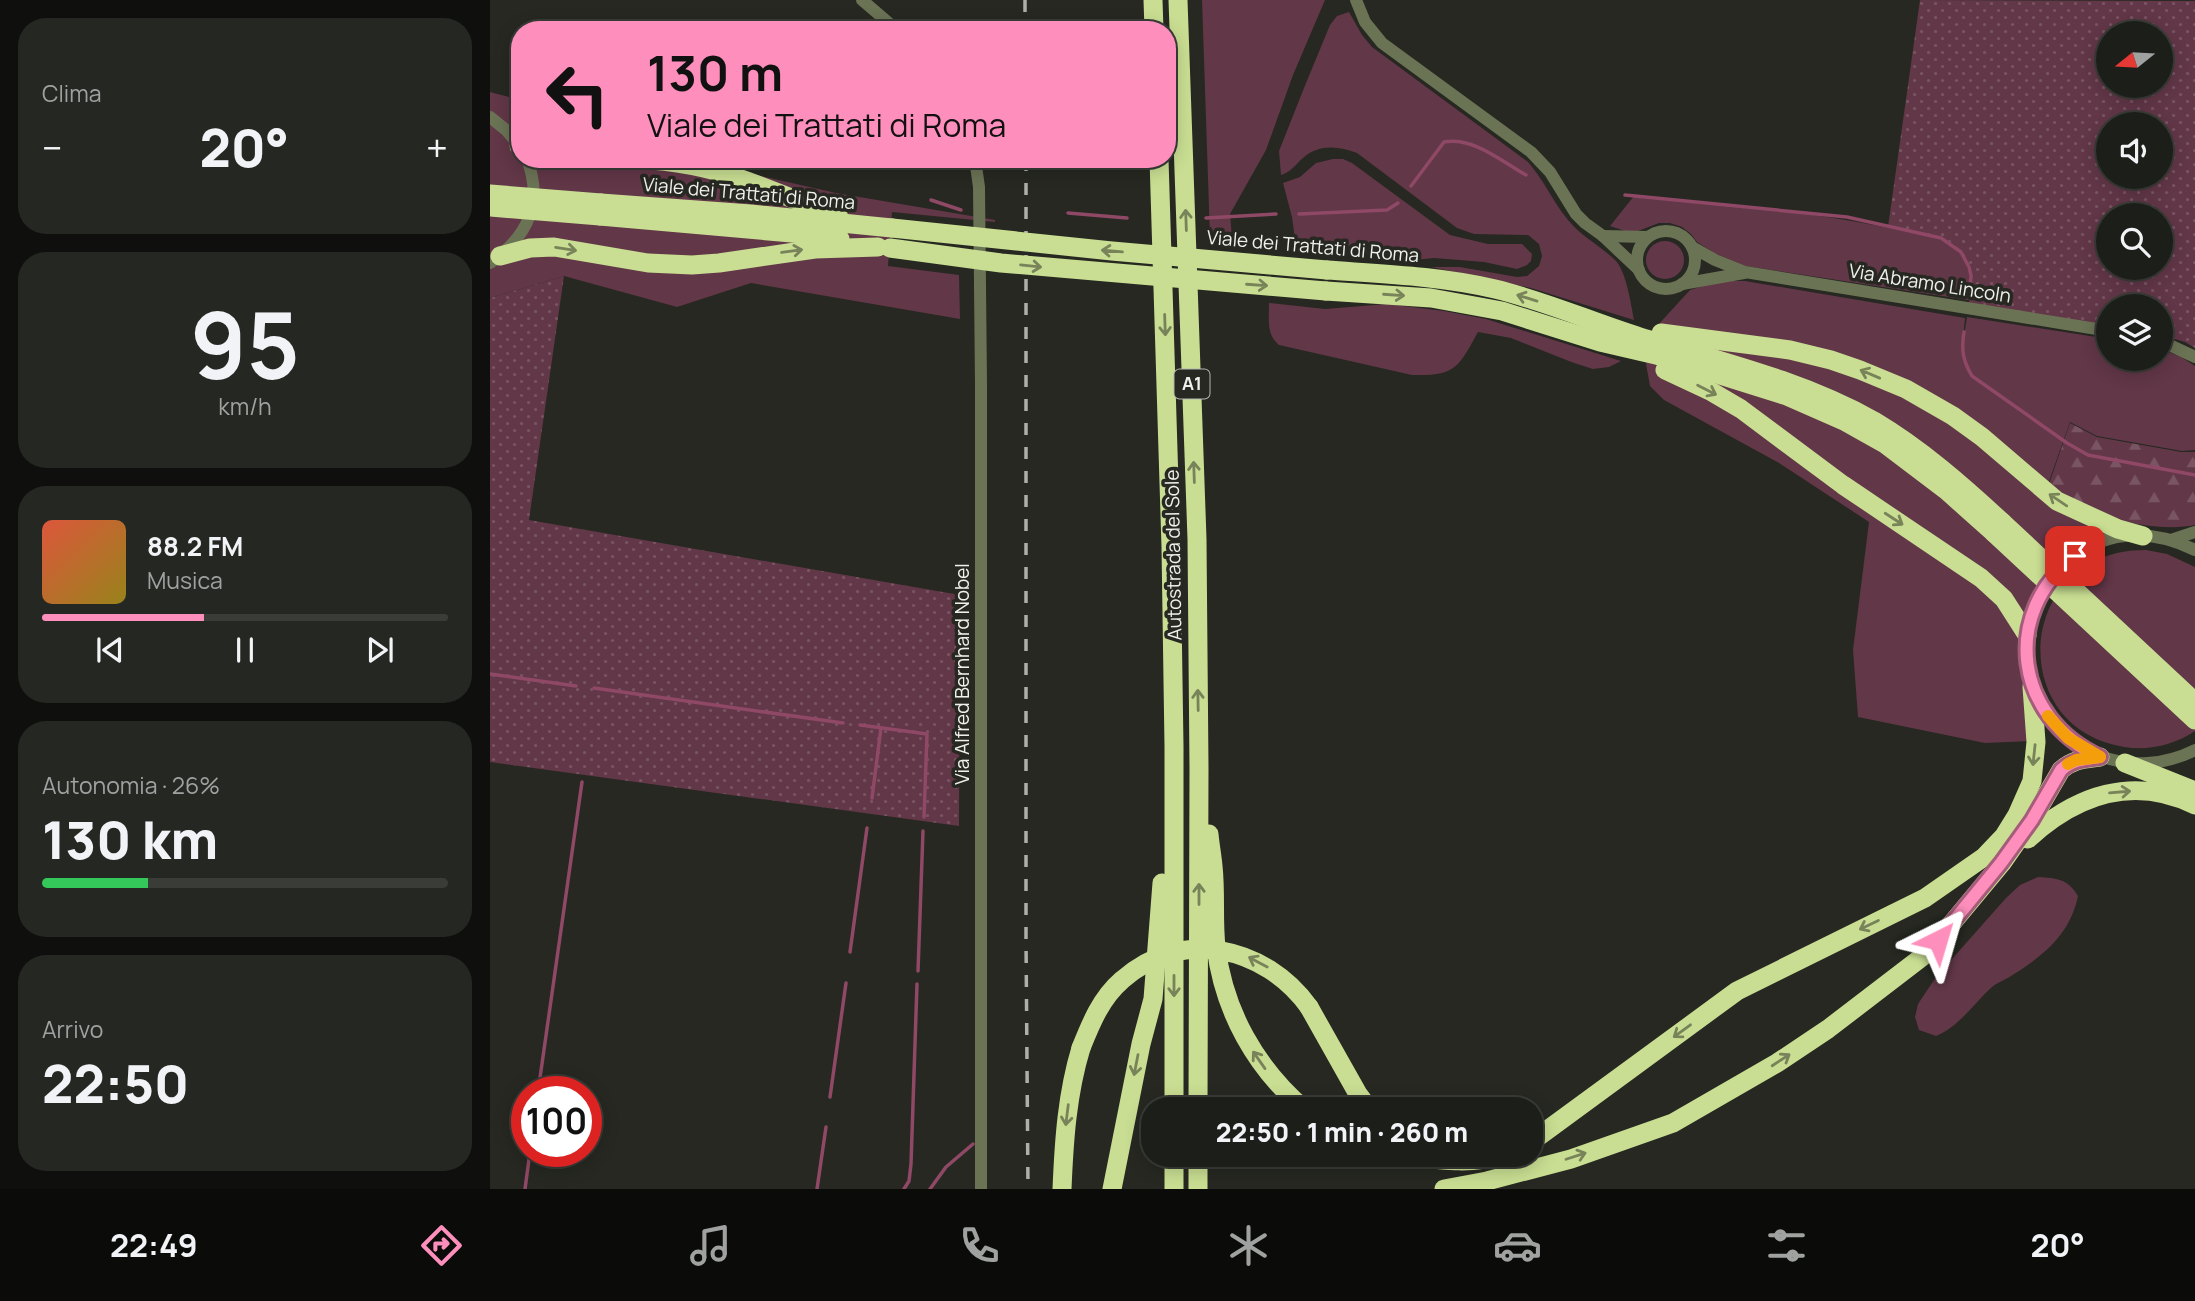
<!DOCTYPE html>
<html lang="it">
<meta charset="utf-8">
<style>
:root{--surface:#1c1e19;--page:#252722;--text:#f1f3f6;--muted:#a0a2a2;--line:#3a3c38;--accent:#fe8ebb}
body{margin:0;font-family:Manrope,sans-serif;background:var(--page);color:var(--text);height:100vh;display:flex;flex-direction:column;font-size:26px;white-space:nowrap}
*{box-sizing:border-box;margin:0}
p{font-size:23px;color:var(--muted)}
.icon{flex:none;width:38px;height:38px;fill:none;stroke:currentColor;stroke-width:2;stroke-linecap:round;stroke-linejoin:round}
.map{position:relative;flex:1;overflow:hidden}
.drawer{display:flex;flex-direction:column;gap:18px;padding:18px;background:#0f100e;width:490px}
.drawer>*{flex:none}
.guide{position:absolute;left:21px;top:21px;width:665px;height:147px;border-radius:28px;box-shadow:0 4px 18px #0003,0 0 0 2px var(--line);background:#fe8ebb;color:#111;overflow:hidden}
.needle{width:46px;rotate:252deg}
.tools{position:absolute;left:1606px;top:21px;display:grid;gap:14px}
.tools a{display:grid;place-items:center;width:77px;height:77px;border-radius:50%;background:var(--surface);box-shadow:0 4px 18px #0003,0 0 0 2px var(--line);font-size:35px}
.speed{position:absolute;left:21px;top:1076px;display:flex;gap:14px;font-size:35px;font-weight:700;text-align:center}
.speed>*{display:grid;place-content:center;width:91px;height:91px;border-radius:50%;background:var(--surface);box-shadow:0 4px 18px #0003,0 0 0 2px var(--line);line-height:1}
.speed .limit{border:10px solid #d22;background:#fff;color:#111}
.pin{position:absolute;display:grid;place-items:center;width:60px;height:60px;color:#fff;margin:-30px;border-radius:14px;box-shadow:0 4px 10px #0006}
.me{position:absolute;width:77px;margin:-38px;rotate:40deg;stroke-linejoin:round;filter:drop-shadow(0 0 5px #0008)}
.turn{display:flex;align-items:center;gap:24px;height:147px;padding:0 21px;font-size:32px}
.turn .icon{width:91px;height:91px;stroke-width:2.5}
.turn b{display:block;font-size:49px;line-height:60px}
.big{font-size:52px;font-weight:800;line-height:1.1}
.drawer .tile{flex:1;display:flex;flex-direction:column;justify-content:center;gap:10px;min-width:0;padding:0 24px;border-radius:28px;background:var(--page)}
.drawer .dial{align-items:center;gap:0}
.dial b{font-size:91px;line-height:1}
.song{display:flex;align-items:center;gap:21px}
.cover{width:84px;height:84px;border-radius:10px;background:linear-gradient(135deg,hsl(10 70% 55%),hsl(50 70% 35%))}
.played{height:7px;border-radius:4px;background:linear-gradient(90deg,var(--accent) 40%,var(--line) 40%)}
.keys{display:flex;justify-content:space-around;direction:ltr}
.heat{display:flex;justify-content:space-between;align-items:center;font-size:38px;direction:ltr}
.charge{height:10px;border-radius:5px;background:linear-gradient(90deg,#34c759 26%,var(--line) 0)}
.trip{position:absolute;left:651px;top:1097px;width:402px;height:70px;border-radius:28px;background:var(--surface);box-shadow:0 4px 18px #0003,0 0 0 2px var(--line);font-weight:800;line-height:70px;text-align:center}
.tabs{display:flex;height:112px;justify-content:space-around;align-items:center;background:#0b0c0a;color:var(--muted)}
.tabs .icon{width:49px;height:49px}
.tabs .current{color:var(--accent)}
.tabs b{font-size:32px;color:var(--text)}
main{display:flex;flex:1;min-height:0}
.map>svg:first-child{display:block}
.grass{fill:#623748}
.forest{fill:url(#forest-firs)}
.park{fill:url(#park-dots);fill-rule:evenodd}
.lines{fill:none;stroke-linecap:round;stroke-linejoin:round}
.stream{stroke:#8f4865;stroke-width:3.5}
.minor{stroke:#6b7355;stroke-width:12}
.highway{stroke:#c9de92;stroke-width:19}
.rail{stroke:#aeafa9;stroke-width:3.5;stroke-dasharray:12 12;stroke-linecap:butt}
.highway-bridge{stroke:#c9de92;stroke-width:19}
.oneway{stroke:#78835a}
.route-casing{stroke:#a55c7a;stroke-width:18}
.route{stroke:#fe8ebb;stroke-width:12}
.slow{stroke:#f59e0b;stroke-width:12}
.labels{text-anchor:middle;stroke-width:7;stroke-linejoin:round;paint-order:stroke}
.shield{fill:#262821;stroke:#b3b5af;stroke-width:2}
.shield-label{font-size:18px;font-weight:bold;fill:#f0f1ec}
.street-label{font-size:19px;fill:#f0f1ec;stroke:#262821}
</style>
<main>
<section class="drawer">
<div class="tile"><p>Clima</p>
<div class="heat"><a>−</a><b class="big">20°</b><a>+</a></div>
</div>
<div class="tile dial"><b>95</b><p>km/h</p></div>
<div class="tile">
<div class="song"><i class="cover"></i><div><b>88.2 FM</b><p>Musica</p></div></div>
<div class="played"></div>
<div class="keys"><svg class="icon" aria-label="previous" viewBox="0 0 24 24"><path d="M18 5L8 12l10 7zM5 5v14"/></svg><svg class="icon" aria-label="pause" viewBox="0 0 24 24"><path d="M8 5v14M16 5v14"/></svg><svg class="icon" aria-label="next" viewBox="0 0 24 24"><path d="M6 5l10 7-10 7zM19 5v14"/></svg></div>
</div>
<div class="tile"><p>Autonomia · 26%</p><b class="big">130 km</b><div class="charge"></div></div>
<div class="tile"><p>Arrivo</p><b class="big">22:50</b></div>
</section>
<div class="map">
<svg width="1705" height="1189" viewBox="0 0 1705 1189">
<defs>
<pattern id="forest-firs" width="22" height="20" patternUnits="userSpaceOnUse" patternTransform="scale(1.75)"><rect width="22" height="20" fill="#623748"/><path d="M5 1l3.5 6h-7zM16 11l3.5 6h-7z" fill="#795463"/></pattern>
<pattern id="park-dots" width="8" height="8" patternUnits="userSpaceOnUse" patternTransform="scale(1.75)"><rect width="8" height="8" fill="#623748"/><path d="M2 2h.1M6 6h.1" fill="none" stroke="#795463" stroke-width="1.8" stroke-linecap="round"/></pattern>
</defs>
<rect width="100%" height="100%" fill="#262821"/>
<g class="grass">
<path d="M712 0H835L803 75 776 150 740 214 742 238H720Z"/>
<path d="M859 12 872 35 882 47 1038 162C1054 180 1063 202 1078 220 1091 236 1109 245 1124 259 1136 269 1141 304 1144 320L1041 288 941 267H970L1027 277 1037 276 1049 266 1052 256 1049 244 1038 235 984 234 967 228 867 153C848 146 829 144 813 158 805 165 801 172 791 175L789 151 816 83 840 25 847 16Z"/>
<path d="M0 92 19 97 30 105V159H195L346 193 505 220V222L402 212 398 266 469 275 470 319 261 283 187 307 74 276 0 298Z"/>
<path d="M843 159H853L862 163 960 235 998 244H1032L1042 254 1041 261 1037 265 1027 269 994 262 944 258 915 261 806 247 802 217 793 183 810 177 826 163Z"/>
<path d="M1144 196C1232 205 1322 211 1408 230 1427 234 1448 235 1464 247 1481 260 1481 281 1478 300L1255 266 1226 254 1207 242 1201 234 1192 227 1180 223H1169L1148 231H1135L1120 226Z"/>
<circle cx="1175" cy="260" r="19"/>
<path d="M1228 281H1255L1475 318 1472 349 1477 317 1619 339V359H1671V349L1691 357 1705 366V450L1692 451 1607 436 1580 422 1558 484 1626 534 1550 588 1536 622 1542 741 1495 743 1368 717 1363 650 1379 522 1289 463 1174 400 1160 386 1156 364 1167 326 1200 290Z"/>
<path d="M779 303 835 309 897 304 954 311 996 319 1131 361 1119 367 1103 369 1084 363 1021 338 988 332C968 368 966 376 922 375L789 345C776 335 779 319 779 303Z"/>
<path d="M1656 550 1677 554 1705 567V731C1684 745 1659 751 1634 747 1513 728 1526 549 1656 550Z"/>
<path d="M1548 877C1567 878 1578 879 1588 896 1580 935 1553 956 1521 976 1515 980 1508 982 1502 987 1484 1003 1469 1027 1446 1036L1429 1030 1425 1017 1428 1004 1446 977 1516 898 1530 885Z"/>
</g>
<path class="forest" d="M1580 423 1607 437 1691 452H1705V525C1670 532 1617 521 1586 504 1576 499 1568 491 1559 484Z"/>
<g class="park">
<path d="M1430 0 1705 1V348L1695 342 1671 335V306H1619V326L1479 303C1489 236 1450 237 1398 227ZM1619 33H1671V86H1619ZM1619 124H1671V177H1619ZM1619 215H1671V268H1619Z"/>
<path d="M74 276 39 520 470 595 469 826 0 762V298Z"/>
</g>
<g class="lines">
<g class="stream">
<path d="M921 186 954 142C984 137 1011 161 1036 175"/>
<path d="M1135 195 1357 217 1451 238 1471 252 1479 267 1481 276 1479 298"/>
<path d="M441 200 471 210"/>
<path d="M578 213 637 218"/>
<path d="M809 214 897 210 908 203"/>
<path d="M716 218 786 214"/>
<path d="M1474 332C1471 350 1473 361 1482 376L1577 443 1598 455 1705 475"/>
<path d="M0 674 86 686"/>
<path d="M104 688 353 723"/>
<path d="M370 725 437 734 434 817"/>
<path d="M382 798 391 728"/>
<path d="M360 952 377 828"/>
<path d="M428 971 433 831"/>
<path d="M48 1092 92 782"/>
<path d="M340 1097 356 983"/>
<path d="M35 1189 40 1152"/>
<path d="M327 1189 336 1127"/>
<path d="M414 1189 419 1181 421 1164 427 984"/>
<path d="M440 1189 456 1167 483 1144"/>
</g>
<g class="minor">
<path d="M372 0 407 30"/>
<path d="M866 0 875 22 892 43 1041 152 1060 172 1086 214 1095 223 1113 236 1149 270"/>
<path d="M0 117 16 130 30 146"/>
<path d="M485 159 489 187 491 384V1189"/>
<circle cx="1176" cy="260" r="29"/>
<path d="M1113 236 1158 237"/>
<path d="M1202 247 1225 260 1255 272 1619 331"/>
<path d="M0 263C37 237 54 204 37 159"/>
<path d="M1192 284 1254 273"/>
<path d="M1671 341 1705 357"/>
<path d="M1681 540 1705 532"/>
<path d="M1705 550C1556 477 1465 697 1608 755 1640 768 1675 765 1705 750"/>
</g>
<g class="highway">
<path d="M663 0 664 30"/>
<path d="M688 0 707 539 709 768 708 1110"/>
<path d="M29 146H30"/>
<path d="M148 159C181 161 214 166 245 177 280 188 313 205 348 214"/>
<path d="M669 159 681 547 684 746V1110"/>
<path d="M111 203 261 214 402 228"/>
<path d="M110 216 313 234 350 239"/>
<path d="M10 256 40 248 64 247 158 263 202 265 229 263 325 249 388 247"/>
<path d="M837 270C892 274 950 276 1005 289 1055 301 1102 322 1150 337 1229 361 1311 380 1384 421 1431 449 1472 485 1512 522"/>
<path d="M836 291 941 298 1012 311 1110 342 1166 355 1297 396 1354 421 1395 444 1457 491 1504 533"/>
<path d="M1171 333 1300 350 1341 360 1370 370 1416 389 1463 416 1492 437 1567 501 1628 529 1653 536"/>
<path d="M1175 370 1222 392 1251 409 1353 485 1491 578 1514 599 1537 635"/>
<path d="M1635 763 1705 791"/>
<path d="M719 834C720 845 722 855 723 866 726 893 723 920 726 947 734 1012 766 1068 815 1110"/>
<path d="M1538 839C1586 795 1643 775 1705 805"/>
<path d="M819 1007 868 1094 880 1110"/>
<path d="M1041 1142 1247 991 1435 898 1494 857 1514 836 1527 815 1542 781 1546 742 1542 687"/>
<path d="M684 1155V1189"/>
<path d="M910 1155C944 1159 979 1166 1012 1155"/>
<path d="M572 1189C574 1141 577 1094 591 1048"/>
<path d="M622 1189 651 1044 663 999 672 883"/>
<path d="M708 1189V1155"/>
<path d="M954 1189 997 1181 1081 1159 1183 1123 1287 1063 1338 1029 1432 957 1448 940 1512 863 1542 820 1571 770C1583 759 1595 759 1610 757"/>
</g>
<g class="rail">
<path d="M535 0V30"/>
<path d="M536 159V938L538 1189"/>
</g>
<g class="highway-bridge">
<path d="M0 194 111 203"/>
<path d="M0 207 110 216"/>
<path d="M402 228 622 251 837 270"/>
<path d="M400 248 511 263 836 291"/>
<path d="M1512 522 1705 702"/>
<path d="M1504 533 1705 720"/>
<path d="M591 1048C601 1023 611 998 632 980 691 927 775 946 819 1007"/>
</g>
</g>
<defs><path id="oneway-shaft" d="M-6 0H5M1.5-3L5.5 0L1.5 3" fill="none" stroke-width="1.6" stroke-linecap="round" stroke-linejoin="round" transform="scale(1.75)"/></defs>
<g class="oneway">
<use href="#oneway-shaft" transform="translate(696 220) rotate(-92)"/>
<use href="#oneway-shaft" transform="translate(76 249) rotate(9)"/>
<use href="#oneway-shaft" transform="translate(302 251) rotate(-8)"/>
<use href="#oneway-shaft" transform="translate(622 251) rotate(-175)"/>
<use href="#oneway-shaft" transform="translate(541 266) rotate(6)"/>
<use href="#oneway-shaft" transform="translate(767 285) rotate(4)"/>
<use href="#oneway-shaft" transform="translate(904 295) rotate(4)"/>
<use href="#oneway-shaft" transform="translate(1037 298) rotate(-163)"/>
<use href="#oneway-shaft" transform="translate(675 325) rotate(88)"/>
<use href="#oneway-shaft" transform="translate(1380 374) rotate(-157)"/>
<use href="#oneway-shaft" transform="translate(1217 390) rotate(27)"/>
<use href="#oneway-shaft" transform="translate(704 472) rotate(-92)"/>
<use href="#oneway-shaft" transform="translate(1568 500) rotate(-146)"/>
<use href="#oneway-shaft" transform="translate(1404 519) rotate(33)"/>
<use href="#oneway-shaft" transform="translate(708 700) rotate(-91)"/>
<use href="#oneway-shaft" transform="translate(1544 755) rotate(96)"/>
<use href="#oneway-shaft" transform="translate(1630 792) rotate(-5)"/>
<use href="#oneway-shaft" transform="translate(709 894) rotate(-90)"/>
<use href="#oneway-shaft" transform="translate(1379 925) rotate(154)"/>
<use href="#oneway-shaft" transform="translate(768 962) rotate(-152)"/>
<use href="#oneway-shaft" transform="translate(684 986) rotate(90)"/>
<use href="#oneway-shaft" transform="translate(1192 1031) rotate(144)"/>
<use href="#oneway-shaft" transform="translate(769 1060) rotate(-125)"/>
<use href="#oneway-shaft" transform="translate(1291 1060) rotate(-33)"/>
<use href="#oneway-shaft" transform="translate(646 1065) rotate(101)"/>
<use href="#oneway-shaft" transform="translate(577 1115) rotate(97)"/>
<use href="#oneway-shaft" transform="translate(1086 1156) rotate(-18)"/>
</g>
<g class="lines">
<g class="route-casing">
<path id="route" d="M1448 940 1511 863 1542 820 1571 770C1583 759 1595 759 1610 757 1525 718 1510 614 1585 556"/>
</g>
<use href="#route" class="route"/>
<path class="slow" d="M1558 716 1578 738 1610 757 1586 760 1578 764"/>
</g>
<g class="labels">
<rect class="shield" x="684.5" y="369.5" width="35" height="29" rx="5"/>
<g class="shield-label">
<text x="702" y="390">A1</text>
</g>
<g class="street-label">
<text transform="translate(259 193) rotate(5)" y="7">Viale dei Trattati di Roma</text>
<text transform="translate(823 246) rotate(5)" y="7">Viale dei Trattati di Roma</text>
<text transform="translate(1440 283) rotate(9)" y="7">Via Abramo Lincoln</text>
<text transform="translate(683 555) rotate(-91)" y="7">Autostrada del Sole</text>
<text transform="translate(472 674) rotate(-90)" y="7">Via Alfred Bernhard Nobel</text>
</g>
</g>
</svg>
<div class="tools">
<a><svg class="needle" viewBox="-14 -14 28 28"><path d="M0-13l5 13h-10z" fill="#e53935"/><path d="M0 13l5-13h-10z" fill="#a0a2a2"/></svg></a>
<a><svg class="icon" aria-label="sound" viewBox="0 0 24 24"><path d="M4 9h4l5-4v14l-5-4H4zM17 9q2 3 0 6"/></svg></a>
<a><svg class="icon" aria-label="search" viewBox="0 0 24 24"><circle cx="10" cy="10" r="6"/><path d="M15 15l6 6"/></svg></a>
<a><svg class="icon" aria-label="layers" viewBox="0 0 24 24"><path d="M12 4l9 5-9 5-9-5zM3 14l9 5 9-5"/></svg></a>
</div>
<div class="speed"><div class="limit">100</div></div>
<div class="pin" style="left:1585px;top:556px;background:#d93025"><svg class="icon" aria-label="arrive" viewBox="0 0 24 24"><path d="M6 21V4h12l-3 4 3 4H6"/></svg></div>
<svg class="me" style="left:1448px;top:940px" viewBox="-20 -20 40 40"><path d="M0-17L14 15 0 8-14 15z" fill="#fe8ebb" stroke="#fff" stroke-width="4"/></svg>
<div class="trip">22:50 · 1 min · 260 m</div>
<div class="guide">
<div class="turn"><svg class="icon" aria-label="left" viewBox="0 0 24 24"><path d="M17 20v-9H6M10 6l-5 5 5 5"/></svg><div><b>130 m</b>Viale dei Trattati di Roma</div></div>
</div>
</div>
</main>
<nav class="tabs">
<b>22:49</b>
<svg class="icon current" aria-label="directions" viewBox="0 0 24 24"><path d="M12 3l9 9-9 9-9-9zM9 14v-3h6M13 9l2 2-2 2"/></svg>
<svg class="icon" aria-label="music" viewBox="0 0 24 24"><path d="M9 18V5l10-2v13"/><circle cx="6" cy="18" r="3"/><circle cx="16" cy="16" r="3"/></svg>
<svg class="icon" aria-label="phone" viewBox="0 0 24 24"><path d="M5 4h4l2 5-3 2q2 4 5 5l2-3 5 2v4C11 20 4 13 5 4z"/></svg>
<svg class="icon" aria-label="climate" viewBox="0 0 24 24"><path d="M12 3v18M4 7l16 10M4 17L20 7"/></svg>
<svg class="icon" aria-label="car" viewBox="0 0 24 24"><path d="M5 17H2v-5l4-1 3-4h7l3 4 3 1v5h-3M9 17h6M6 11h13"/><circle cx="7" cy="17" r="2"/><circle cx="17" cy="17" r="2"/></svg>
<svg class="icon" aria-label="filters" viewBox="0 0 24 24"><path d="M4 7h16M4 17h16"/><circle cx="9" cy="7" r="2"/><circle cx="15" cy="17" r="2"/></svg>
<b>20°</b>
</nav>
